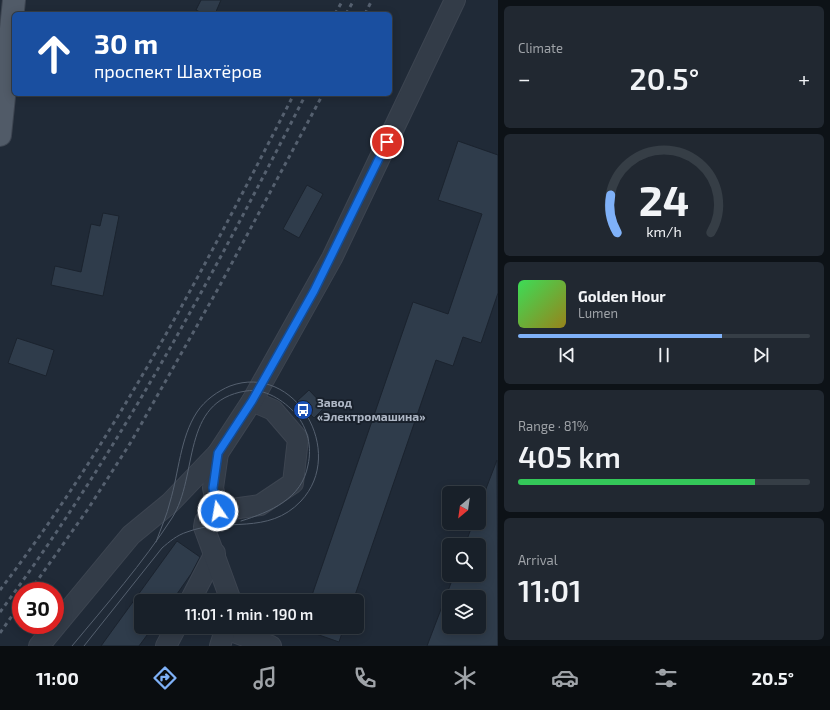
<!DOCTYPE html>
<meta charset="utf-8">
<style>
:root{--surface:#182029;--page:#212831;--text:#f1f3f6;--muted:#9fa3a8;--line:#363e46;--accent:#7fb1f8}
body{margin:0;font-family:"Exo 2",sans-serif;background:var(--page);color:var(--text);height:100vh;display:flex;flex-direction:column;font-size:15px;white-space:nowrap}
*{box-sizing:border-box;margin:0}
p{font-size:13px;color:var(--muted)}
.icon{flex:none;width:22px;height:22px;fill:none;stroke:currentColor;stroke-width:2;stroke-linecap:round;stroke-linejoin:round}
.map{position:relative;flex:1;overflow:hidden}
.side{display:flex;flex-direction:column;gap:6px;padding:6px;background:#0d1217;width:332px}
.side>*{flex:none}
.guide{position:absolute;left:12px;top:12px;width:380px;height:84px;border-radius:6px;box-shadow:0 2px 10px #0003,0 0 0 1px var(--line);background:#1a4fa0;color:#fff;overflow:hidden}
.needle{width:26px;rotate:209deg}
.fabs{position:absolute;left:442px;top:486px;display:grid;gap:8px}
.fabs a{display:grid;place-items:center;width:44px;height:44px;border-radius:6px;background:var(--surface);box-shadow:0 2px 10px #0003,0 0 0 1px var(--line);font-size:20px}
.speed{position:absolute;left:12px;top:582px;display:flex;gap:8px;font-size:20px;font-weight:700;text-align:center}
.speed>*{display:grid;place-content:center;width:52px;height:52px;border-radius:50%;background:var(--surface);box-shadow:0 2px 10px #0003,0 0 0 1px var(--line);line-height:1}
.speed .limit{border:6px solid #d22;background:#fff;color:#111}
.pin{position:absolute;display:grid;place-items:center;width:34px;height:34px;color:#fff;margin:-17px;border:2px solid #fff;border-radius:50%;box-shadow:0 1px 4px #0007}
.me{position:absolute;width:44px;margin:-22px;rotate:348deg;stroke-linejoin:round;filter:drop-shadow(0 0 3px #0008)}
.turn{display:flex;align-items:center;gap:14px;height:84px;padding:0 16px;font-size:18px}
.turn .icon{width:52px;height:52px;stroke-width:2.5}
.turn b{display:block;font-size:28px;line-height:34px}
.big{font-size:30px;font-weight:600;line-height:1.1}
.side .card{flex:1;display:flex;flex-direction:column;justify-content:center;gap:6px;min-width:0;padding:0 14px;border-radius:6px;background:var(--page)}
.side .dial{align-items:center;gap:0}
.dial svg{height:104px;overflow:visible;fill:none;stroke:var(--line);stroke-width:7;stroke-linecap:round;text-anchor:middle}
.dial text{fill:var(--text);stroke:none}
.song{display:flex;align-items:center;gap:12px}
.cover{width:48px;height:48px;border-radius:6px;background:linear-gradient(135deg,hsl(130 70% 55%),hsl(50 70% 35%))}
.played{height:4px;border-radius:2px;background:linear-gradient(90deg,var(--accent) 70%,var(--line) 70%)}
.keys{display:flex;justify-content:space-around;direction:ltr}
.heat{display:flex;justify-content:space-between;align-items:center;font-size:22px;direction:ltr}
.charge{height:6px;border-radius:3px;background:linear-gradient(90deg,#34c759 81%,var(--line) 0)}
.trip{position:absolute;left:134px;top:594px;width:230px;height:40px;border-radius:6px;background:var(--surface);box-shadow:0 2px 10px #0003,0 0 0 1px var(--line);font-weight:600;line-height:40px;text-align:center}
.tab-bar{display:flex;height:64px;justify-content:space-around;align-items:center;background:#0a0d10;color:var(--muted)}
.tab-bar .icon{width:28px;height:28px}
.tab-bar .on{color:var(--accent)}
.tab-bar b{font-size:18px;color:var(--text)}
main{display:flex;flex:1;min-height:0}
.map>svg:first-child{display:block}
.building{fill:#2f3c4b;stroke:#1b232e;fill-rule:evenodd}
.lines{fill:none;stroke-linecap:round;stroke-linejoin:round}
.minor-casing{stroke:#3d4551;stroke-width:22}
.major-casing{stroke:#3d4551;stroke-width:24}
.minor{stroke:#333c48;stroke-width:20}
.major{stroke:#515b68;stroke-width:22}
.tram{stroke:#55606f;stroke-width:1}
.rail{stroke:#55606f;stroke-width:3;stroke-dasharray:4 4;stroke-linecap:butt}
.route-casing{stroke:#114b97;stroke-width:10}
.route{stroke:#1a73e8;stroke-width:7}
.labels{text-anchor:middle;stroke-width:4;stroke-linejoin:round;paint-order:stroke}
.poi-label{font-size:12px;font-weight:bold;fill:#aeb7c5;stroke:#19212c;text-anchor:start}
</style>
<main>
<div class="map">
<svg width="498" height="646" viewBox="0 0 498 646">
<rect width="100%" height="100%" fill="#202a37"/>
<g class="building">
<path d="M201 0H221L215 14H204L196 10Z"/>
<path d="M458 141 498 155V293L481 343 463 337 453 366 436 360 353 601H310L413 302 448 314 482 214 438 200Z"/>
<path d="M307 185 323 194 299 238 283 229Z"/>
<path d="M103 213 119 216 103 296 51 285 55 266 81 272 91 224 100 226Z"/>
<path d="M17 338 54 350 46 376 8 363Z"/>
<path d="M309 390 325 407 314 418 297 401Z"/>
<path d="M497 460 498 646H427L454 575H479V545H465L473 523H479V507ZM449 597H479V627H449Z"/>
<path d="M177 541 200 557 191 574 172 601H141V627H153L139 646H101Z"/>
<path d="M302 627H344L339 642 302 629Z"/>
</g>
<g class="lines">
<g class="minor-casing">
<g id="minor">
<path d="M218 453 213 488 218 511"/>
<path d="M190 601 215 553"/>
<path d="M230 601V598L204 527 205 521 218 511 260 505 293 483 298 439 273 410 252 401"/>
<path d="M226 629 271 646"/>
<path d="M39 646 131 535 170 503 218 453 252 401 332 258 455 0"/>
<path d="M166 646 176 627"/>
<path d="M220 646 226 627"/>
</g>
</g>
<g class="major-casing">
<path id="major" d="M0 135 14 0"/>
</g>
<use href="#minor" class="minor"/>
<use href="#major" class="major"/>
<g class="tram">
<path d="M72 646C106 605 143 563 172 518 199 476 180 401 246 391 265 388 283 400 296 414 308 429 312 447 308 465 302 499 270 512 241 521"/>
<path d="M84 646 162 548C169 542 177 535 187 532 226 517 268 536 301 501 347 452 295 362 230 386 218 391 205 400 197 412 180 438 179 472 170 502 167 515 161 528 156 542"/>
</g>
<g class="rail">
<path d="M335 14 343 0"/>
<path d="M346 14 354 0"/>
<path d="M365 14 372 0"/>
<path d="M0 590C117 437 206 264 294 94"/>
<path d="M30 591 88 509 131 442 219 287 323 94"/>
<path d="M0 612C120 450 214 273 306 94"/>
<path d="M0 633 21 603"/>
</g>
</g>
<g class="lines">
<g class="route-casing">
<path id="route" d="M218 511 213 488 218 453 252 401 314 291 387 142"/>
</g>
<use href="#route" class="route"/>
</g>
<defs>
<g id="bus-disc" transform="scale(1)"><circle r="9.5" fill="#1a4fb4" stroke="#19212c"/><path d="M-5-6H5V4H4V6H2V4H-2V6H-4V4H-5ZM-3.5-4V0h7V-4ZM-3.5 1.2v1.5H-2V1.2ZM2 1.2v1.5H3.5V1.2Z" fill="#fff"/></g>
</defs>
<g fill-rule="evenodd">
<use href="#bus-disc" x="303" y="410"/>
</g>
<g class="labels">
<g class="poi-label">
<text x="317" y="407">Завод<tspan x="317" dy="14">«Электромашина»</tspan></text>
</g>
</g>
</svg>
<div class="fabs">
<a><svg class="needle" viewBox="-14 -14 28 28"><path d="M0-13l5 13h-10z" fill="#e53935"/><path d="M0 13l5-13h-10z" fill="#9fa3a8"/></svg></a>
<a><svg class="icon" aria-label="search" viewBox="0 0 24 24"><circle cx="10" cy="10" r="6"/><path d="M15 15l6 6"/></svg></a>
<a><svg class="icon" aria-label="layers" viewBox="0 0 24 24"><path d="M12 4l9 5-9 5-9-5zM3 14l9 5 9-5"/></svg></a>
</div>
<div class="speed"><div class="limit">30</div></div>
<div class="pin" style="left:387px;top:142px;background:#d93025"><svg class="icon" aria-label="arrive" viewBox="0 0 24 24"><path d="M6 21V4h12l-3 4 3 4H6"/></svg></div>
<svg class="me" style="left:218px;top:511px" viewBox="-20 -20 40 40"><circle r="17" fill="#1a73e8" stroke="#fff" stroke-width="3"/><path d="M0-11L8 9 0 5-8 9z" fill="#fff"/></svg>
<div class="trip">11:01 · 1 min · 190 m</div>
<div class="guide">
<div class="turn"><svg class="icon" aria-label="ahead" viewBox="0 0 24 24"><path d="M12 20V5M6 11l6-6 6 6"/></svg><div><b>30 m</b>проспект Шахтёров</div></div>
</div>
</div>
<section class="side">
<div class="card"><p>Climate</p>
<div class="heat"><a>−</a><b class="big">20.5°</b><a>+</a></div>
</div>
<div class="card dial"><svg viewBox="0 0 100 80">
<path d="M14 69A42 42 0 1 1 86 69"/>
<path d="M14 69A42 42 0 0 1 9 40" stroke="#7fb1f8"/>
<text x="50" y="56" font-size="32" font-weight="700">24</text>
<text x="50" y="72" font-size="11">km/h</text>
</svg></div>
<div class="card">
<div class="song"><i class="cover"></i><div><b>Golden Hour</b><p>Lumen</p></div></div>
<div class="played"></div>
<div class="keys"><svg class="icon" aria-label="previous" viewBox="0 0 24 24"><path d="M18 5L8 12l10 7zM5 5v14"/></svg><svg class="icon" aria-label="pause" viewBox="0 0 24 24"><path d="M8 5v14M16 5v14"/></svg><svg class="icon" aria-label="next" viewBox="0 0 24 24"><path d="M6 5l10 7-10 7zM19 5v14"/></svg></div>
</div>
<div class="card"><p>Range · 81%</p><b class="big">405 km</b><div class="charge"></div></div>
<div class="card"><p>Arrival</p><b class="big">11:01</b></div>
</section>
</main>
<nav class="tab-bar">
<b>11:00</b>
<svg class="icon on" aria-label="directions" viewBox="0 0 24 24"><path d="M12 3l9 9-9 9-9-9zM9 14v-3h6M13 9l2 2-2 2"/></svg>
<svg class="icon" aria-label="music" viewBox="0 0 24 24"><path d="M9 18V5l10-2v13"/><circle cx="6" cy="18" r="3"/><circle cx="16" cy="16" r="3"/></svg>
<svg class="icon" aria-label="phone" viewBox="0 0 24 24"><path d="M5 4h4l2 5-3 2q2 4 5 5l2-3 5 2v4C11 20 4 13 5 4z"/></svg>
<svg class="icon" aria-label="climate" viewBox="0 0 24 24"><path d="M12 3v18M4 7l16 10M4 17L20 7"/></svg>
<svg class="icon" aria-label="car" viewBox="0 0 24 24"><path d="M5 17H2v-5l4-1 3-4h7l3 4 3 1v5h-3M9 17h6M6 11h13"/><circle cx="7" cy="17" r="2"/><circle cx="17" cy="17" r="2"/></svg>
<svg class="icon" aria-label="filters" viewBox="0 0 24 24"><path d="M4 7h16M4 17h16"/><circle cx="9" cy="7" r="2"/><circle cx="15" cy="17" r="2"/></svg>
<b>20.5°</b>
</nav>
